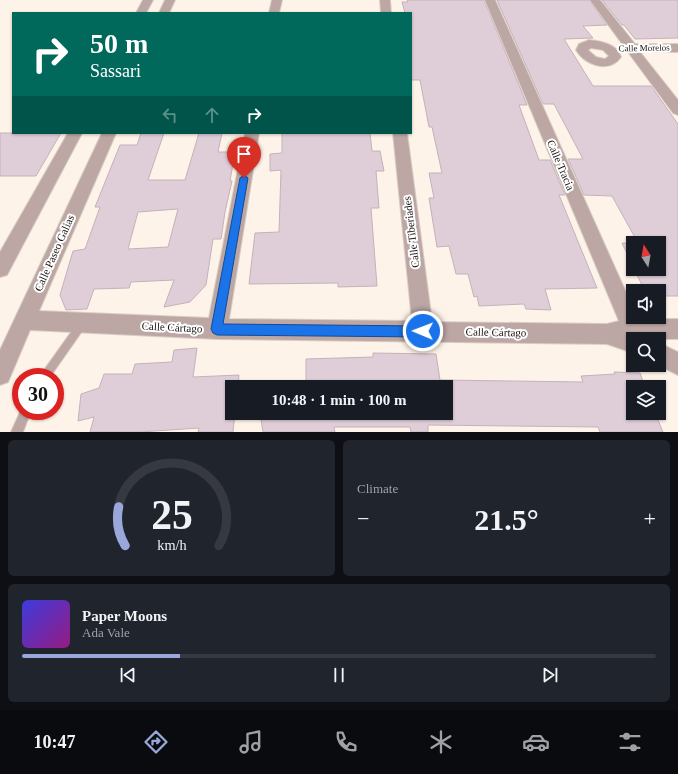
<!DOCTYPE html>
<meta charset="utf-8">
<style>
:root{--surface:#171b24;--page:#20242c;--text:#f1f3f6;--muted:#9ea1a6;--line:#363941;--accent:#9aa7db}
body{margin:0;font-family:Georgia,serif;background:var(--page);color:var(--text);height:100vh;display:flex;flex-direction:column;font-size:15px;white-space:nowrap}
*{box-sizing:border-box;margin:0}
p{font-size:13px;color:var(--muted)}
.icon{flex:none;width:22px;height:22px;fill:none;stroke:currentColor;stroke-width:2;stroke-linecap:round;stroke-linejoin:round}
.map{position:relative;height:432px;overflow:hidden}
.side{display:flex;flex-direction:column;gap:8px;padding:8px;background:#0d0f14;flex:1}
.side>*{flex:none}
.guide{position:absolute;left:12px;top:12px;width:400px;height:122px;border-radius:0px;box-shadow:0 1px 3px #0004;background:#00695c;color:#fff;overflow:hidden}
.needle{width:26px;rotate:349deg}
.tools{position:absolute;left:626px;top:236px;display:grid;gap:8px}
.tools a{display:grid;place-items:center;width:40px;height:40px;border-radius:0px;background:var(--surface);box-shadow:0 1px 3px #0004;font-size:20px}
.speed{position:absolute;left:12px;top:368px;display:flex;gap:8px;font-size:20px;font-weight:700;text-align:center}
.speed>*{display:grid;place-content:center;width:52px;height:52px;border-radius:50%;background:var(--surface);box-shadow:0 1px 3px #0004;line-height:1}
.speed .limit{border:6px solid #d22;background:#fff;color:#111}
.pin{position:absolute;display:grid;place-items:center;width:34px;height:34px;color:#fff;margin:-41px -17px;border-radius:50% 50% 50% 0;rotate:-45deg;box-shadow:0 0 4px #0007}
.pin .icon{rotate:45deg}
.me{position:absolute;width:44px;margin:-22px;rotate:271deg;stroke-linejoin:round;filter:drop-shadow(0 0 3px #0008)}
.turn{display:flex;align-items:center;gap:14px;height:84px;padding:0 12px;font-size:18px}
.turn .icon{width:52px;height:52px;stroke-width:2.5}
.turn b{display:block;font-size:28px;line-height:34px}
.lanes{display:flex;align-items:center;height:38px;padding:0 12px;background:#0003;justify-content:center;gap:20px;direction:ltr}
.lanes .off{opacity:.35}
.big{font-size:30px;font-weight:700;line-height:1.1}
.side .tile{flex:1;display:flex;flex-direction:column;justify-content:center;gap:6px;min-width:0;padding:0 14px;border-radius:6px;background:var(--page)}
.side .dial{align-items:center;gap:0}
.dial svg{height:104px;overflow:visible;fill:none;stroke:var(--line);stroke-width:7;stroke-linecap:round;text-anchor:middle}
.dial text{fill:var(--text);stroke:none}
.song{display:flex;align-items:center;gap:12px}
.cover{width:48px;height:48px;border-radius:6px;background:linear-gradient(135deg,hsl(240 70% 55%),hsl(310 70% 35%))}
.played{height:4px;border-radius:2px;background:linear-gradient(90deg,var(--accent) 25%,var(--line) 25%)}
.keys{display:flex;justify-content:space-around;direction:ltr}
.heat{display:flex;justify-content:space-between;align-items:center;font-size:22px;direction:ltr}
.side .tiles{flex:1;display:grid;gap:8px;grid-template-columns:1fr 1fr}
.tile:last-child{grid-column:span 2}
.trip{position:absolute;left:225px;top:380px;width:228px;height:40px;border-radius:0px;background:var(--surface);box-shadow:0 1px 3px #0004;font-weight:700;line-height:40px;text-align:center}
.tabs{display:flex;height:64px;justify-content:space-around;align-items:center;background:#090b0e;color:var(--muted)}
.tabs .icon{width:28px;height:28px}
.tabs .selected{color:var(--accent)}
.tabs b{font-size:18px;color:var(--text)}
.map>svg:first-child{display:block}
.building{fill:#dfced8;stroke:#c3b2bb;fill-rule:evenodd}
.lines{fill:none;stroke-linecap:round;stroke-linejoin:round}
.service-casing{stroke:#d9cfc5;stroke-width:2}
.minor-casing{stroke:#d9cfc5;stroke-width:2}
.service{fill:#bda7a5;fill-rule:evenodd}
.minor{fill:#bda7a5;fill-rule:evenodd}
.route{fill:#1a73e8;stroke:#114b97}
.labels{text-anchor:middle;stroke-width:4;stroke-linejoin:round;paint-order:stroke}
.far-street-label{font-size:9px;fill:#18130f;stroke:#fff}
.street-label{font-size:11px;fill:#18130f;stroke:#fff}
</style>
<div class="map">
<svg width="678" height="432" viewBox="0 0 678 432">
<rect width="100%" height="100%" fill="#fef3e8"/>
<g class="building">
<path d="M407 0H484L527 105H519L539 160H550L565 195H559L597 288 545 289 551 310 526 309 524 304 479 306 477 296 474 297 468 274H456L449 246 437 247 429 198H434L429 173H442L432 127H429L420 80H411V13H405L402 2H408Z"/>
<path d="M497 0H589L607 25 583 26 593 38 564 39 593 86H651L678 124V296H659V291H645L634 269H659V243H638L612 196 584 195 568 159H583L554 104H543Z"/>
<path d="M602 0H678V38L635 39 624 25H622Z"/>
<path d="M0 133H61L36 176H0Z"/>
<path d="M141 133H164L148 180H185L199 133H222L218 152H235L230 181H232L225 212 221 239H213L206 285 190 302 164 307 174 280 131 282 129 288 94 289 87 309 66 310 60 295 73 251 85 249 100 207H95L120 145H137ZM178 209 168 247 128 249 138 212Z"/>
<path d="M282 133H370L372 151H380L384 171H376L379 208H371L377 286 338 287V283L249 284 255 233 279 232 281 170 270 171V154L282 153Z"/>
<path d="M622 243H633V266Z"/>
<path d="M197 348 193 377 239 375 238 387H232V413H235L233 432H198L199 428 140 432H90L94 417 78 421 81 394 99 388 104 374H132L135 364 172 362 174 350Z"/>
<path d="M373 353 436 354 440 380 583 382 581 376 615 374 614 372 640 373 645 387H633V413H655L663 432H600L598 427 428 425V432H411L410 427H334L335 432H263L260 413H446V387H306V359L373 357Z"/>
</g>
<g class="lines">
<g class="service-casing">
<g id="service">
<path d="M82 319 85 321 87 324 85 327 50 377H39L79 321Z"/>
<path d="M21 410V411H31L23 432H11Z"/>
</g>
</g>
<g class="minor-casing">
<g id="minor">
<path d="M143 0H153L146 13H136Z"/>
<path d="M165 0H175L169 13H159Z"/>
<path d="M272 0H282L279 13H269Z"/>
<path d="M380 0H390L391 13H381Z"/>
<path d="M485 0H495L633 308V317H637L638 319H678V339H633V353L607 344 217 339 30 330 8 382 0 385V350L102 133H116L39 311 209 318 245 133H259L229 319 412 321 393 133H407L432 322 607 324 619 321Z"/>
<path d="M590 0H600L635 44H678V52H640L678 100V115L673 113 628 52 620 51 618 48 623 45Z"/>
<path d="M589 40C601 41 617 44 621 57 609 74 585 65 576 50L579 44ZM591 48 603 50 609 56 605 59 596 57 588 50Z"/>
<path d="M68 133H82L7 275 0 277V252Z"/>
<path d="M659 343 678 352V375L658 365Z"/>
</g>
</g>
<use href="#service" class="service"/>
<use href="#minor" class="minor"/>
</g>
<path class="route" d="M244 175 248 178 223 324 423 326 427 327 428 331 427 335 423 337 217 335 213 333 211 329 240 178Z"/>
<g class="labels">
<g class="far-street-label">
<text transform="translate(644 48) rotate(-1)" y="3">Calle Morelos</text>
</g>
<g class="street-label">
<text transform="translate(561 165) rotate(67)" y="4">Calle Tracia</text>
<text transform="translate(411 232) rotate(-97)" y="4">Calle Tiberiades</text>
<text transform="translate(54 253) rotate(-66)" y="4">Calle Paseo Galias</text>
<text transform="translate(172 327) rotate(3)" y="4">Calle Cártago</text>
<text transform="translate(496 332) rotate(1)" y="4">Calle Cártago</text>
</g>
</g>
</svg>
<div class="tools">
<a><svg class="needle" viewBox="-14 -14 28 28"><path d="M0-13l5 13h-10z" fill="#e53935"/><path d="M0 13l5-13h-10z" fill="#9ea1a6"/></svg></a>
<a><svg class="icon" aria-label="sound" viewBox="0 0 24 24"><path d="M4 9h4l5-4v14l-5-4H4zM17 9q2 3 0 6"/></svg></a>
<a><svg class="icon" aria-label="search" viewBox="0 0 24 24"><circle cx="10" cy="10" r="6"/><path d="M15 15l6 6"/></svg></a>
<a><svg class="icon" aria-label="layers" viewBox="0 0 24 24"><path d="M12 4l9 5-9 5-9-5zM3 14l9 5 9-5"/></svg></a>
</div>
<div class="speed"><div class="limit">30</div></div>
<div class="pin" style="left:244px;top:178px;background:#d93025"><svg class="icon" aria-label="arrive" viewBox="0 0 24 24"><path d="M6 21V4h12l-3 4 3 4H6"/></svg></div>
<svg class="me" style="left:423px;top:331px" viewBox="-20 -20 40 40"><circle r="17" fill="#1a73e8" stroke="#fff" stroke-width="3"/><path d="M0-11L8 9 0 5-8 9z" fill="#fff"/></svg>
<div class="trip">10:48 · 1 min · 100 m</div>
<div class="guide">
<div class="turn"><svg class="icon" aria-label="right" viewBox="0 0 24 24"><path d="M7 20v-9h11M14 6l5 5-5 5"/></svg><div><b>50 m</b>Sassari</div></div>
<div class="lanes"><svg class="icon off" aria-label="left" viewBox="0 0 24 24"><path d="M17 20v-9H6M10 6l-5 5 5 5"/></svg><svg class="icon off" aria-label="ahead" viewBox="0 0 24 24"><path d="M12 20V5M6 11l6-6 6 6"/></svg><svg class="icon" aria-label="right" viewBox="0 0 24 24"><path d="M7 20v-9h11M14 6l5 5-5 5"/></svg></div>
</div>
</div>
<section class="side">
<div class="tiles">
<div class="tile dial"><svg viewBox="0 0 100 80">
<path d="M14 69A42 42 0 1 1 86 69"/>
<path d="M14 69A42 42 0 0 1 9 39" stroke="#9aa7db"/>
<text x="50" y="56" font-size="32" font-weight="700">25</text>
<text x="50" y="72" font-size="11">km/h</text>
</svg></div>
<div class="tile"><p>Climate</p>
<div class="heat"><a>−</a><b class="big">21.5°</b><a>+</a></div>
</div>
<div class="tile">
<div class="song"><i class="cover"></i><div><b>Paper Moons</b><p>Ada Vale</p></div></div>
<div class="played"></div>
<div class="keys"><svg class="icon" aria-label="previous" viewBox="0 0 24 24"><path d="M18 5L8 12l10 7zM5 5v14"/></svg><svg class="icon" aria-label="pause" viewBox="0 0 24 24"><path d="M8 5v14M16 5v14"/></svg><svg class="icon" aria-label="next" viewBox="0 0 24 24"><path d="M6 5l10 7-10 7zM19 5v14"/></svg></div>
</div>
</div>
</section>
<nav class="tabs">
<b>10:47</b>
<svg class="icon selected" aria-label="directions" viewBox="0 0 24 24"><path d="M12 3l9 9-9 9-9-9zM9 14v-3h6M13 9l2 2-2 2"/></svg>
<svg class="icon" aria-label="music" viewBox="0 0 24 24"><path d="M9 18V5l10-2v13"/><circle cx="6" cy="18" r="3"/><circle cx="16" cy="16" r="3"/></svg>
<svg class="icon" aria-label="phone" viewBox="0 0 24 24"><path d="M5 4h4l2 5-3 2q2 4 5 5l2-3 5 2v4C11 20 4 13 5 4z"/></svg>
<svg class="icon" aria-label="climate" viewBox="0 0 24 24"><path d="M12 3v18M4 7l16 10M4 17L20 7"/></svg>
<svg class="icon" aria-label="car" viewBox="0 0 24 24"><path d="M5 17H2v-5l4-1 3-4h7l3 4 3 1v5h-3M9 17h6M6 11h13"/><circle cx="7" cy="17" r="2"/><circle cx="17" cy="17" r="2"/></svg>
<svg class="icon" aria-label="filters" viewBox="0 0 24 24"><path d="M4 7h16M4 17h16"/><circle cx="9" cy="7" r="2"/><circle cx="15" cy="17" r="2"/></svg>
</nav>
